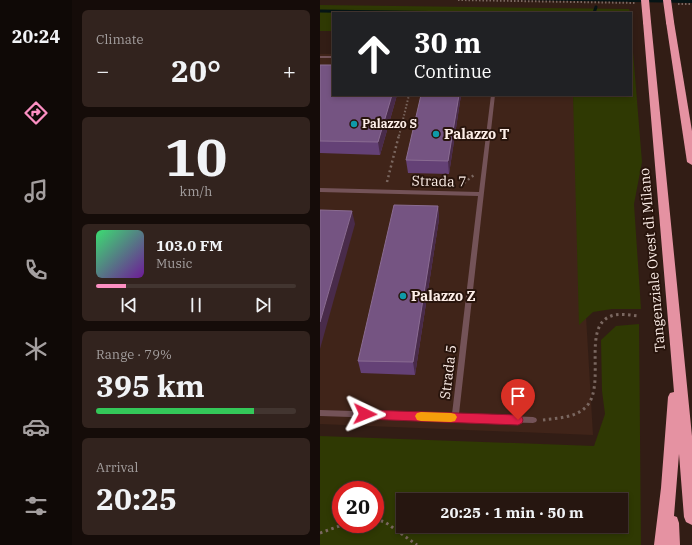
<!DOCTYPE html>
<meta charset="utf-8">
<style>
:root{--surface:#261610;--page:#32231e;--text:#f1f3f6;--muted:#a49f9f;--line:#423530;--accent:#fc8fc2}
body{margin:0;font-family:"IBM Plex Serif",serif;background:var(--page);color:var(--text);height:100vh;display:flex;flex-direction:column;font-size:15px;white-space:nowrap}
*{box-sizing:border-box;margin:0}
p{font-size:13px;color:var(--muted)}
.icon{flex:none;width:22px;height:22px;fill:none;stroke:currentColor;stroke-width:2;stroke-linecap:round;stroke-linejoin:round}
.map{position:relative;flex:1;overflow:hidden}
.details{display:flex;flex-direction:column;gap:10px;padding:10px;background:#150c09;width:248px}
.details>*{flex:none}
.banner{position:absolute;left:12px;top:12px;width:300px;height:84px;border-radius:0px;box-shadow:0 2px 6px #0003,0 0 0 1px var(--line);background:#202124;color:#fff;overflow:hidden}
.speed{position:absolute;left:12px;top:481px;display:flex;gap:8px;font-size:20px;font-weight:700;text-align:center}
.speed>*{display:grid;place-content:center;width:52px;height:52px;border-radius:50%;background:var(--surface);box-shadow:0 2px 6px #0003,0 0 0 1px var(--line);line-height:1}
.speed .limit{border:6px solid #d22;background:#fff;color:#111}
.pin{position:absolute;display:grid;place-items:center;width:34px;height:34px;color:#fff;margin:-41px -17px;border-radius:50% 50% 50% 0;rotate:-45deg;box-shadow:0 0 4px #0007}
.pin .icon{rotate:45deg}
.me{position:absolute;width:44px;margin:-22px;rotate:92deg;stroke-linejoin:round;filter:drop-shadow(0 0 3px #0008)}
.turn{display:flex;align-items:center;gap:14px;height:84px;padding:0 16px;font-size:18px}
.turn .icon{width:52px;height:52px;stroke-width:2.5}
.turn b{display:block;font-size:28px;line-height:34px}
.big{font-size:30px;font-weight:700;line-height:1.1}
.details .widget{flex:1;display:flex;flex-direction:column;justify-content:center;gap:6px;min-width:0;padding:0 14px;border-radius:6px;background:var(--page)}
.details .dial{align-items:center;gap:0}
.dial b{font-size:52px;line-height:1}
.song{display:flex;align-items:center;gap:12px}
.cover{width:48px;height:48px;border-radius:6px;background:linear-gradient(135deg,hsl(140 70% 55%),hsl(280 70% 35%))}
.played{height:4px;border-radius:2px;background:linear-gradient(90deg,var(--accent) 15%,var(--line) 15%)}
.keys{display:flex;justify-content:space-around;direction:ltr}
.heat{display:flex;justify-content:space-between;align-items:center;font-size:22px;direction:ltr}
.charge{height:6px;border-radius:3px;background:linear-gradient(90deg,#34c759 79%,var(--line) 0)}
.trip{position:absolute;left:76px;top:493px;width:232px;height:40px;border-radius:0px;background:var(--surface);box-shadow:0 2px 6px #0003,0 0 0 1px var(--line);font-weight:700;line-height:40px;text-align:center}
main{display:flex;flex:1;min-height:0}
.tab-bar{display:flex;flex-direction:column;width:72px;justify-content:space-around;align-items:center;background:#0f0906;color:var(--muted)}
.tab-bar .icon{width:28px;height:28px}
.tab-bar .current{color:var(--accent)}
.tab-bar b{font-size:18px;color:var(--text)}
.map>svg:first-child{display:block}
.built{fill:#402419}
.green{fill:#2f3903;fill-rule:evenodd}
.water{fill:#061415}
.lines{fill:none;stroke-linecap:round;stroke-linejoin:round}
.stream{stroke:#061415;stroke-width:3}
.path-far2{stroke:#7a6760;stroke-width:2;stroke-dasharray:1.5 2;stroke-linecap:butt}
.path-far1{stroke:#7a6760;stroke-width:2.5;stroke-dasharray:2 3;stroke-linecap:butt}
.path{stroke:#7a6760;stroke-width:3;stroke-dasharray:2.5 3.5;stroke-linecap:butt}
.lane{fill:#745358;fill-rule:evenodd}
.highway{fill:#e592a2;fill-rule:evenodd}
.highway-bridge{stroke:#e592a2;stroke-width:8}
.wall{fill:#644176}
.shaded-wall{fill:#492b4a}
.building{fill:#755482;stroke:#8a6c92}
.route{fill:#e11d48;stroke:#92132f}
.slow{fill:#f59e0b}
.culture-dot{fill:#0f9aa8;stroke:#28140c;stroke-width:1.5}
.labels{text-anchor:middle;stroke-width:4;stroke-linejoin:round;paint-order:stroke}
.far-poi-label{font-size:12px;font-weight:bold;fill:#fdeee8;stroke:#28140c;text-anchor:start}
.poi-label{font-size:14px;font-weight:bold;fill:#fdeee8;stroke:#28140c;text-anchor:start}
.street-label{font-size:14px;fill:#fdeee8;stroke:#28140c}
</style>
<main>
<nav class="tab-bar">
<b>20:24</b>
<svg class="icon current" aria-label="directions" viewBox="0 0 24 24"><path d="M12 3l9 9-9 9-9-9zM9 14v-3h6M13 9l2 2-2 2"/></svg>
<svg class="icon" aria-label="music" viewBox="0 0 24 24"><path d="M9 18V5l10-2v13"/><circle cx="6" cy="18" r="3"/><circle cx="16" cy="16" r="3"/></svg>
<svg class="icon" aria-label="phone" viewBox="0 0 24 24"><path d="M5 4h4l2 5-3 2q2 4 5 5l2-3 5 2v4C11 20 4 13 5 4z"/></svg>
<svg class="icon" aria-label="climate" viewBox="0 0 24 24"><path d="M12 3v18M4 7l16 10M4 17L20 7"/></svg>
<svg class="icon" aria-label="car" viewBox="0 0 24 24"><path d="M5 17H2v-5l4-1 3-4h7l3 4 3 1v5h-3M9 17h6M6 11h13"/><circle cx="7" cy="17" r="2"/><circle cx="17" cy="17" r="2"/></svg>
<svg class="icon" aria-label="filters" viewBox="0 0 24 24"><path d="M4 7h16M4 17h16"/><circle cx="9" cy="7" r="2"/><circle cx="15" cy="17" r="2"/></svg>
</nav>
<section class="details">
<div class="widget"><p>Climate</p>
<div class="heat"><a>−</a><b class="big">20°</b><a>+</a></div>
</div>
<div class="widget dial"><b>10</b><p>km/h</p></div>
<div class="widget">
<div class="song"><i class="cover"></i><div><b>103.0 FM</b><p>Music</p></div></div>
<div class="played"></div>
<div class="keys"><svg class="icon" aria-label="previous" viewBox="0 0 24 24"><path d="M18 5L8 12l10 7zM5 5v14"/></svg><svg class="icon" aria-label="pause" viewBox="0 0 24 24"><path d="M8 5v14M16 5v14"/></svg><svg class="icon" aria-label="next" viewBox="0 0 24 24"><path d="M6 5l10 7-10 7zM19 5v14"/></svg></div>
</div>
<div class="widget"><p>Range · 79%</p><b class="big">395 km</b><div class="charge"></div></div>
<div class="widget"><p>Arrival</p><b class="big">20:25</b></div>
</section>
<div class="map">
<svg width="372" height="545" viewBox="0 0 372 545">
<rect width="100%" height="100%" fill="#321d15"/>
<path class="built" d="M0 54H13V95H253L273 435 0 424Z"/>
<g class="green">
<path d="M0 5 309 9 310 13H13V31H0Z"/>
<path d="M311 27 322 162 314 204 321 309H292L273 312 259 325 253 95H311Z"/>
<path d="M319 324 321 545H0V436L274 446 285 414 282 391 281 340 296 326ZM21 490H55V524H21ZM83 500H301V526H83Z"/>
</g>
<path class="water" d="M189 0H372V3Z"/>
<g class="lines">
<g class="stream">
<path d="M0 11 145 13"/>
<path d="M274 13 276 7"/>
</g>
<g class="path-far2">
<path d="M138 0 315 3"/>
<path d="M358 4H372"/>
<path d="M79 136 89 95"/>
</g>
<g class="path-far1">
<path d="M67 182 79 135"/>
<path d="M144 183 154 175"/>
</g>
<g class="path">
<path d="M223 420C237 418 255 418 266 407 287 385 261 327 291 316 299 313 309 315 318 316"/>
<path d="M55 519 65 522 97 545"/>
<path d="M0 533 25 524"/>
</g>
<g class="lane">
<rect x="0" y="56" width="13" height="2"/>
<path d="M171 95H175L139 414 213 417 216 418 217 420 216 422 213 423 0 416V410L132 414 158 196 0 192V188L159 192Z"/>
</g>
<g class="highway">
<path d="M324 20H330L331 22 372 436V525L366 522 364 517 359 454 354 516 357 517 359 523 360 545H334L341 488 348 397 350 393 354 392 323 22Z"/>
<path d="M347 20H353L354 22 372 131V165L367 162 346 22Z"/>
</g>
<g class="highway-bridge">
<path d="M325 0 327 22"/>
<path d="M347 0 350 22"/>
</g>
</g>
<g class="wall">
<path d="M0 65 77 95 60 155 0 153Z"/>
<path d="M141 95 129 174 88 173 86 160Z"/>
<path d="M118 206 119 219 95 375 41 373 38 361Z"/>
</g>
<g class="shaded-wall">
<path d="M72 95H77L60 155 58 142Z"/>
<path d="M139 95H141L129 174 128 161Z"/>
<path d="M118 206 119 219 95 375 93 362Z"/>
<path d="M32 211 35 224 0 349V322Z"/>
</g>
<g class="building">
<path d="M0 65H13V95H72L58 142 0 141Z"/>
<path d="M101 95H139L128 161 86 160Z"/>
<path d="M74 205 118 206 93 362 38 361Z"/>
<path d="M0 210 32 211 0 322Z"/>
</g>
<path class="route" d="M45 410 198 415 202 417 203 420 202 423 198 425 45 419 41 418 40 414 41 411Z"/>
<path class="slow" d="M101 412 131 413 135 414 137 417 135 421 131 422 101 421 97 420 95 416 97 413Z"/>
<g class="culture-dot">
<circle cx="34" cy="124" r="4"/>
<circle cx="116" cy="134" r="4"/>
<circle cx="83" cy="296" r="4"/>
</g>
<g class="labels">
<g class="far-poi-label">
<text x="42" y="128">Palazzo S</text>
</g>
<g class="poi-label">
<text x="124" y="139">Palazzo T</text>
<text x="91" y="301">Palazzo Z</text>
</g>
<g class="street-label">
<text transform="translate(119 181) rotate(1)" y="5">Strada 7</text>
<text transform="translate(332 260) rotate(-95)" y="5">Tangenziale Ovest di Milano</text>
<text transform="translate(128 372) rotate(-83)" y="5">Strada 5</text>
</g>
</g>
</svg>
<div class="speed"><div class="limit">20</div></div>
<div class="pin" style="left:198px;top:420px;background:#d93025"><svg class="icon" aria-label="arrive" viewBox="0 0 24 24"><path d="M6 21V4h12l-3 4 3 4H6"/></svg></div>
<svg class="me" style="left:45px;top:414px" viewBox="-20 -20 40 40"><path d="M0-17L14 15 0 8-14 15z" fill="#e11d48" stroke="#fff" stroke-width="4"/></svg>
<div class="trip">20:25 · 1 min · 50 m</div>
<div class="banner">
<div class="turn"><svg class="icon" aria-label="ahead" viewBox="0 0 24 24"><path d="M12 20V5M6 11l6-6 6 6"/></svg><div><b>30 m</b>Continue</div></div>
</div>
</div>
</main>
